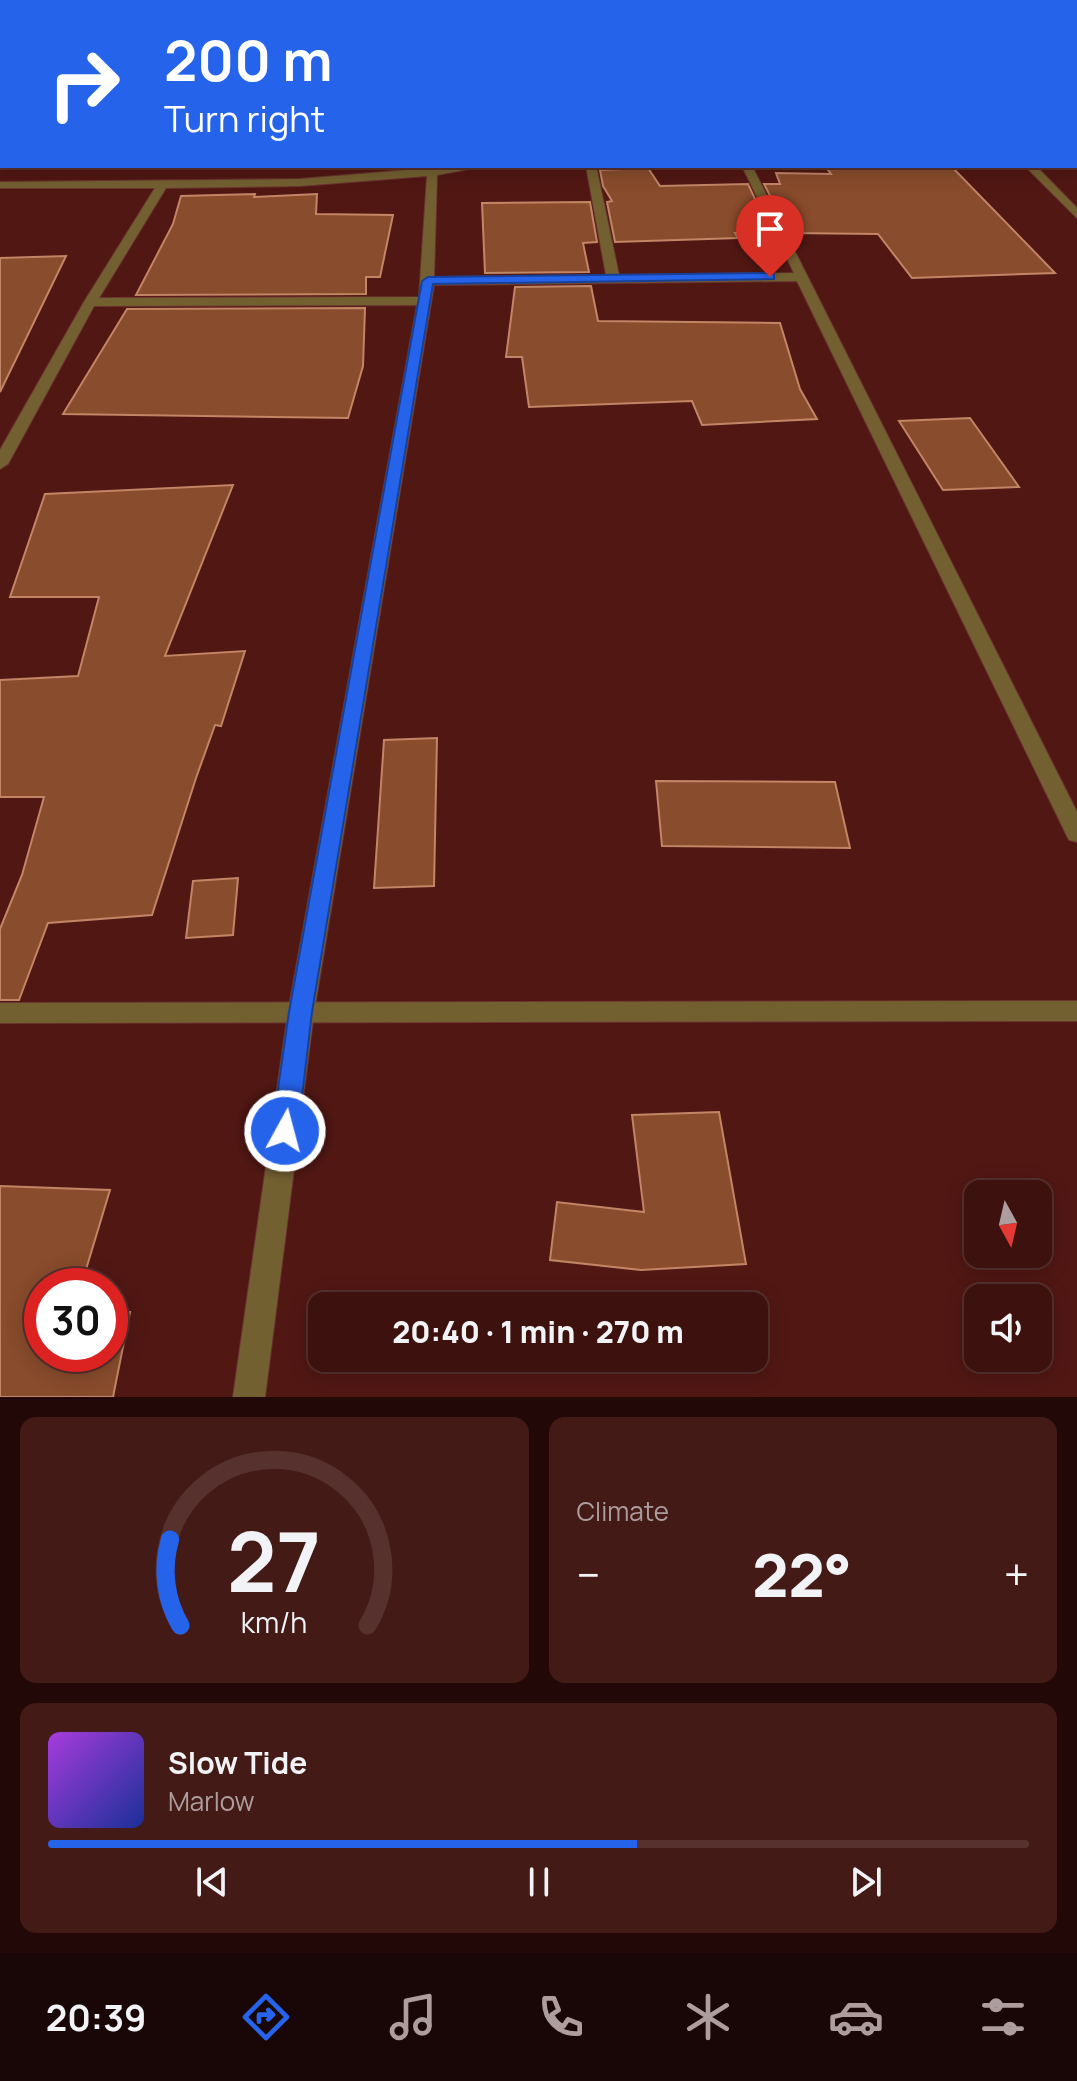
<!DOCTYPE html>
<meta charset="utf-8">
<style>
:root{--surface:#3d110e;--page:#441a17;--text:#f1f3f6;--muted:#ad9d9e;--line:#56312e;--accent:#2563eb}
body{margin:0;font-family:Manrope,sans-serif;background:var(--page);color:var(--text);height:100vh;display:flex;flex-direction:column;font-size:30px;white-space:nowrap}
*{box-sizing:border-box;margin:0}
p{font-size:26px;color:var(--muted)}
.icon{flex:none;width:44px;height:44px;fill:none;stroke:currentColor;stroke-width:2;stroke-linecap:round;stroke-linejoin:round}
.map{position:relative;height:1397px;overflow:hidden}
.side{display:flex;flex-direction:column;gap:20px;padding:20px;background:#220908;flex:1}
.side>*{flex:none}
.top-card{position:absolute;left:0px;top:0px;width:1078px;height:168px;box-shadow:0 4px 20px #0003,0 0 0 2px var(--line);background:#2563eb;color:#fff;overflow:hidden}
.needle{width:52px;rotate:172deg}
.buttons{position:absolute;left:964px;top:1180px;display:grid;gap:16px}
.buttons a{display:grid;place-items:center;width:88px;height:88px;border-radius:16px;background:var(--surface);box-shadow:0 4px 20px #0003,0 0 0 2px var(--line);font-size:40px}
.speed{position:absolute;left:24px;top:1268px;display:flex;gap:16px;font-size:40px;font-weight:700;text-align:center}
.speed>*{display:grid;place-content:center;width:104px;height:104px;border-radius:50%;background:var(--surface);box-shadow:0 4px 20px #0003,0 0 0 2px var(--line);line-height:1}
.speed .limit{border:12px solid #d22;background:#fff;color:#111}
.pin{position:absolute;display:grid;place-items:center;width:68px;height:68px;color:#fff;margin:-82px -34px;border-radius:50% 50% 50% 0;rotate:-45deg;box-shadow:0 0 8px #0007}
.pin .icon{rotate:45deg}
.me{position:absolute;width:88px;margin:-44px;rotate:7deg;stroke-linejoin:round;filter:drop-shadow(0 0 6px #0008)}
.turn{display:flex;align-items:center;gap:28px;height:168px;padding:0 32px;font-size:36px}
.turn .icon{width:104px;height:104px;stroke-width:2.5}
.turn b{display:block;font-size:56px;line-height:68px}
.big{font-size:60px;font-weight:800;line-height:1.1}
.side .tile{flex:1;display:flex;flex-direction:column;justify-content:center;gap:12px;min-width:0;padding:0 28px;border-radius:16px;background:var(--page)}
.side .dial{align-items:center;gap:0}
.dial svg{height:208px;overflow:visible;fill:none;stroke:var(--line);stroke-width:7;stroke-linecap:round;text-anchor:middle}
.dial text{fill:var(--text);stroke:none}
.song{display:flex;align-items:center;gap:24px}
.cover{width:96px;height:96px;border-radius:12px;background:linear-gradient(135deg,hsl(280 70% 55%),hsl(230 70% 35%))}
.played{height:8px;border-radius:4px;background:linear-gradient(90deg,var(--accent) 60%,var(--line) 60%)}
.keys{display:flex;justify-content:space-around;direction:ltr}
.heat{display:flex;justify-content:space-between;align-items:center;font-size:44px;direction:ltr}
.side .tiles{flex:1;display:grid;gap:20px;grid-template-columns:1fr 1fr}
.tile:last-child{grid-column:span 2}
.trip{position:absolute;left:308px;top:1292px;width:460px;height:80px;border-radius:16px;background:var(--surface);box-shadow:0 4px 20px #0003,0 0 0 2px var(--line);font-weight:800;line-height:80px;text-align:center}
.dock{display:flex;height:128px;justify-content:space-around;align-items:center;background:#180706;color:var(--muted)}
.dock .icon{width:56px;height:56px}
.dock .on{color:var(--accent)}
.dock b{font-size:36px;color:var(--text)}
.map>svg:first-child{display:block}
.building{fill:#894c2c;stroke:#c28566;stroke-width:2}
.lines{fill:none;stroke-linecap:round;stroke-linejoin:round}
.minor-casing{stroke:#6b3430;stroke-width:2}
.tertiary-casing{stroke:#6b3430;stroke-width:2}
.trunk-casing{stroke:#6b3430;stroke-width:2}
.minor{fill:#736031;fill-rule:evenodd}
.tertiary{fill:#736031;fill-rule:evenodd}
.trunk{fill:#c29c30;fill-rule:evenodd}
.route{fill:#2563eb;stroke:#184099;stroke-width:2}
</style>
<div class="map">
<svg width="1077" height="1397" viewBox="0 0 1077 1397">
<rect width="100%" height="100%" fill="#511713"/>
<g class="building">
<path d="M825 166H951L1055 273 912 278 878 234 789 233 764 184H780L776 173 831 174Z"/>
<path d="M648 168 660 186 748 184 771 233H735L738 238 615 242 607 202 612 201 603 186 600 170Z"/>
<path d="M255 194 254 197 317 194 316 214 393 215 380 277H366V294L136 295 173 224 181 196Z"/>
<path d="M590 202 597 242 583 243 589 272 485 273 482 203Z"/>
<path d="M66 256 0 392V258Z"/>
<path d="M591 286 598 321 780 323 800 389 817 419 702 425 692 401 529 407 522 357H506L515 287Z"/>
<path d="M365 308 363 366 348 418 63 414 127 309Z"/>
<path d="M970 418 1019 487 943 490 899 421Z"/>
<path d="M233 485 165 656 245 651 221 726 215 725 196 778 152 915 48 923 19 1000H0V929L22 875 44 797H0V680L78 676 99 597H10L45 494Z"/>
<path d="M437 738 434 886 374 888 384 740Z"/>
<path d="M656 781 835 782 850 848 662 846Z"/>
<path d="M238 878 233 935 186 938 193 881Z"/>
<path d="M719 1112 746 1264 641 1270 550 1260 557 1202 644 1212 632 1115Z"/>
<path d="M0 1186 110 1190 81 1286H42V1354H110V1313L130 1312 113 1397H0Z"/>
</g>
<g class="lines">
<g class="minor-casing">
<g id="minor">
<rect x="1076" y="104" width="1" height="6"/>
<path d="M455 166H485L437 175 434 277 606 275 586 166H596L619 275 794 273 742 166H752L1077 812V842L1069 840 1066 834 797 281 434 285 314 1012 265 1397H233L288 1012 417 305 94 306 8 464 0 469V450L84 302 155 188H0V182L300 179ZM427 176 419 297 99 298 166 188 300 186Z"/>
<path d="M1025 166H1036L1077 208V218Z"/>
</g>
</g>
<g class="tertiary-casing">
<path id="tertiary" d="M1077 1001V1021L0 1023V1003Z"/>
</g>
<g class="trunk-casing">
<g id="trunk">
<path d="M1042 0H1052L1053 2H1043Z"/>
<path d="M1076 19 1077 20V26L1076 25Z"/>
</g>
</g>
<use href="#minor" class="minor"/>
<use href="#tertiary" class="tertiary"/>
<use href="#trunk" class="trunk"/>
</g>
<path class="route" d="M770 273 774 274V279L433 284 312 1012 298 1131 294 1139 285 1142 276 1139 272 1131 289 1012 422 281 428 277Z"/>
</svg>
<div class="buttons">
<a><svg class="needle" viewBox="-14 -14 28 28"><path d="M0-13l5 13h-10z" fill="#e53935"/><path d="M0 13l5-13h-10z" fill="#ad9d9e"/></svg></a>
<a><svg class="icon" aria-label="sound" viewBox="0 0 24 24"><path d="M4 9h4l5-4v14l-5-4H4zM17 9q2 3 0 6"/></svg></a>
</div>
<div class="speed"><div class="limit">30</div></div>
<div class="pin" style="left:770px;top:277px;background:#d93025"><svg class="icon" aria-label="arrive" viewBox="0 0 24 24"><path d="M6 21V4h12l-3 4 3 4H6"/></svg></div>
<svg class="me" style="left:285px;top:1131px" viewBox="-20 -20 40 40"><circle r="17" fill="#2563eb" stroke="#fff" stroke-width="3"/><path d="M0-11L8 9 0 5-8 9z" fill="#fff"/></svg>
<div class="trip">20:40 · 1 min · 270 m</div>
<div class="top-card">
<div class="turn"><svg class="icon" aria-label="right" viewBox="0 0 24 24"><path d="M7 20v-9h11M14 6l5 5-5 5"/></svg><div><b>200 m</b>Turn right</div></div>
</div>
</div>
<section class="side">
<div class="tiles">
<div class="tile dial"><svg viewBox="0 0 100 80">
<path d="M14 69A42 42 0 1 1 86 69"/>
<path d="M14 69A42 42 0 0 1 10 36" stroke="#2563eb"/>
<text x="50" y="56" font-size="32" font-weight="700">27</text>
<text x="50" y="72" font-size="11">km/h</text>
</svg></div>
<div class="tile"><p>Climate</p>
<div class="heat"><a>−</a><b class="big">22°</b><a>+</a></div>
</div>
<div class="tile">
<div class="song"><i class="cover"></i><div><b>Slow Tide</b><p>Marlow</p></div></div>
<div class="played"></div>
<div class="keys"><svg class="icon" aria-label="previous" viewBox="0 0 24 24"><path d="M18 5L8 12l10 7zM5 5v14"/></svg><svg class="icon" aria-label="pause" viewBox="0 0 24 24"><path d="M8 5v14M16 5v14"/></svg><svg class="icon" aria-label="next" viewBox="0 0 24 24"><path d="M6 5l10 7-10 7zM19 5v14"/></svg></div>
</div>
</div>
</section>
<nav class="dock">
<b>20:39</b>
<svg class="icon on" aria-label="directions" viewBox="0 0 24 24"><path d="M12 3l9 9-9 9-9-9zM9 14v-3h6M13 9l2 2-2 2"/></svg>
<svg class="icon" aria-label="music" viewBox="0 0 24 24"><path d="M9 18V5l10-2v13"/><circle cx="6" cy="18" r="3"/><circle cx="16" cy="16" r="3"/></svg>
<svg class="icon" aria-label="phone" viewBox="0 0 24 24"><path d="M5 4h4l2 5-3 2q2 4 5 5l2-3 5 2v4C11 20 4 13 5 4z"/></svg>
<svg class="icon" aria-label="climate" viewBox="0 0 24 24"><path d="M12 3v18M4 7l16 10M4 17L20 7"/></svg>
<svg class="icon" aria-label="car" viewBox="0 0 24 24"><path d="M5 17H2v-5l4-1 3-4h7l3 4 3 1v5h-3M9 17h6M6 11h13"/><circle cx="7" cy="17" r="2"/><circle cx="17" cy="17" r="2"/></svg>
<svg class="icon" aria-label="filters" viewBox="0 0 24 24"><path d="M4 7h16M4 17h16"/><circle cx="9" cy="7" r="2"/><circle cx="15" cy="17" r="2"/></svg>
</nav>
